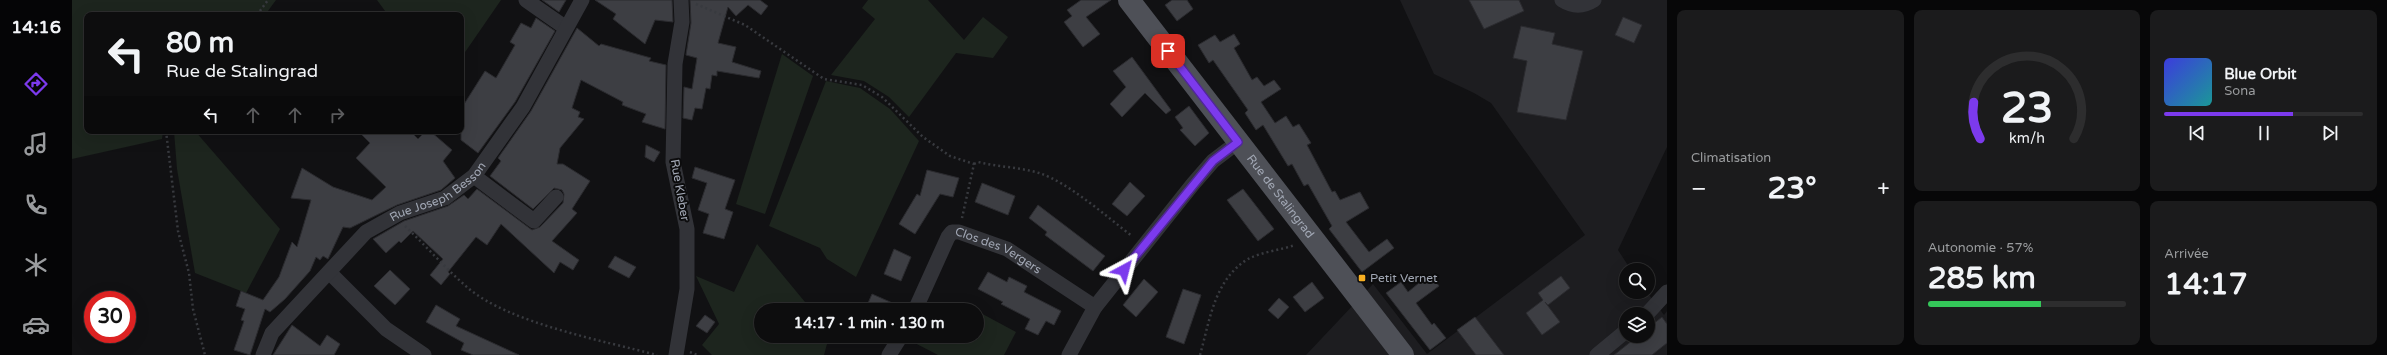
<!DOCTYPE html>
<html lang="fr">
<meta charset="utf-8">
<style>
:root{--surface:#0d0d0e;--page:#1b1b1c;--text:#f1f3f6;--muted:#9a9c9e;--line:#2d2d2e;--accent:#7c3aed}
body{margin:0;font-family:"Varela Round",sans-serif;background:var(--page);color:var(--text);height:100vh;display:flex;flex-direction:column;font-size:15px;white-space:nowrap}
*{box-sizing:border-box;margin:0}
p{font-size:13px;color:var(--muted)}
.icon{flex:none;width:22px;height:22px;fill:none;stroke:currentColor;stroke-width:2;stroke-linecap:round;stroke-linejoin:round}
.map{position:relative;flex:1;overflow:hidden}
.sheet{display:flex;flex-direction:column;gap:10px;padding:10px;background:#070708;width:720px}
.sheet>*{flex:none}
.hud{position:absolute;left:12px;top:12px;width:380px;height:122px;border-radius:8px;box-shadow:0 4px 16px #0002,0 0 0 1px var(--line);background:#0d0d0e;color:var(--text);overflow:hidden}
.tools{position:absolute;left:1547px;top:263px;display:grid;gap:8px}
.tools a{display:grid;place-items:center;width:36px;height:36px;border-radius:50%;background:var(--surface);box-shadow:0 4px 16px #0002,0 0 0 1px var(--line);font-size:20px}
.speed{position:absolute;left:12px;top:291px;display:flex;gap:8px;font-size:20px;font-weight:700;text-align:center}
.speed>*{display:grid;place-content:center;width:52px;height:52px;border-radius:50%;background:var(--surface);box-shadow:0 4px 16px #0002,0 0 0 1px var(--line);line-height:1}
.speed .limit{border:6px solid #d22;background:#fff;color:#111}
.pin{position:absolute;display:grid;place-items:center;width:34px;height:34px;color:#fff;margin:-17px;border-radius:8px;box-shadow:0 2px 6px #0006}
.me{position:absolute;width:44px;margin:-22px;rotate:38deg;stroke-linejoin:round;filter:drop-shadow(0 0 3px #0008)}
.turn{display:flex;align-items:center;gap:14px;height:84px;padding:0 16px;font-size:18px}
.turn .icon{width:52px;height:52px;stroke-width:2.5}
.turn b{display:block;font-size:28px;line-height:34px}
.lanes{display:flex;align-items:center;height:38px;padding:0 16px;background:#0003;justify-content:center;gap:20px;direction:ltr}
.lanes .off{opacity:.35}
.big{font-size:30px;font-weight:800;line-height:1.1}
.sheet .widget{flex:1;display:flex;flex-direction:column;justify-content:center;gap:6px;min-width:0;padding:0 14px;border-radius:8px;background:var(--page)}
.sheet .dial{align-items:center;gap:0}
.dial svg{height:104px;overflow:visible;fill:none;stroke:var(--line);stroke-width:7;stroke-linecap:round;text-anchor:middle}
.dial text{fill:var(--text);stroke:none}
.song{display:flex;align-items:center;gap:12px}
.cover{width:48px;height:48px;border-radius:6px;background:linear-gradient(135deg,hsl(240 70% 55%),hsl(180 70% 35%))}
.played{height:4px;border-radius:2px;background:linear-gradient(90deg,var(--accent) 65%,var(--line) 65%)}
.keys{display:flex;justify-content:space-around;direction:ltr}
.heat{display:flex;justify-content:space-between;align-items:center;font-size:22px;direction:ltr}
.charge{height:6px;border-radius:3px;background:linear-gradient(90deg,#34c759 57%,var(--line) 0)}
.sheet .tiles{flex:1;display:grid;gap:10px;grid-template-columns:repeat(3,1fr)}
.widget:first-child{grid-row:span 2}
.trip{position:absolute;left:682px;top:303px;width:230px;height:40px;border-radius:20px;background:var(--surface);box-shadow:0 4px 16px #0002,0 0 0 1px var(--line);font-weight:800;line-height:40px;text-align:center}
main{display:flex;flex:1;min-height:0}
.tabs{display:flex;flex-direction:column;width:72px;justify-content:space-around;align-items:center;background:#050506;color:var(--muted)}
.tabs .icon{width:28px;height:28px}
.tabs .active{color:var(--accent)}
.tabs b{font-size:18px;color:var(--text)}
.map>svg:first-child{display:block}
.built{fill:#1d1d20;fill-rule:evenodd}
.green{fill:#1d251e}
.building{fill:#3d3e43;stroke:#2b2b2f}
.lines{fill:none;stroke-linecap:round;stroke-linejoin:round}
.path{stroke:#383a3f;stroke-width:2.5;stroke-dasharray:2 3;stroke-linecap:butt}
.minor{stroke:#323338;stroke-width:15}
.primary{stroke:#4e5057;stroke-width:22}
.route-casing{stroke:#51269a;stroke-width:10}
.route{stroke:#7c3aed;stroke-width:7}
.poi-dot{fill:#f9b022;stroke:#0c0c0d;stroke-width:1.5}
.labels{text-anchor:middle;stroke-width:4;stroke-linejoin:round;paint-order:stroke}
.street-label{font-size:12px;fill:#a1a7b4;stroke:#0c0c0d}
.poi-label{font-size:12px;fill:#a1a7b4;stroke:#0c0c0d;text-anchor:start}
</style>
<main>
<nav class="tabs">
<b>14:16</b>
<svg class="icon active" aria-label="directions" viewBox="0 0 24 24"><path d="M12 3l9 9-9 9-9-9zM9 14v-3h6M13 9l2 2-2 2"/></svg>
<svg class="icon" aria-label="music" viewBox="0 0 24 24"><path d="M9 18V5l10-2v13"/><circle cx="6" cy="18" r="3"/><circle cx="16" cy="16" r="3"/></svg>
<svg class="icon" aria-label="phone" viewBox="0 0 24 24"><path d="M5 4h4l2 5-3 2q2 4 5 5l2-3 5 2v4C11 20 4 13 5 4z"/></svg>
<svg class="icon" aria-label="climate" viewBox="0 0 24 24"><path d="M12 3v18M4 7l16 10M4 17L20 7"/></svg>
<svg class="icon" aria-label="car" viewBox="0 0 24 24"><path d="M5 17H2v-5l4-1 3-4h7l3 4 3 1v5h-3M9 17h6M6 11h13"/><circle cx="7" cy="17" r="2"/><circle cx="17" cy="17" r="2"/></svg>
</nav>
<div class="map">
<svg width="1595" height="355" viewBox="0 0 1595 355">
<rect width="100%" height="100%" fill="#111113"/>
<path class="built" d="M1328 0H1595V147L1546 250 1559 270H1554V292H1575L1592 315 1595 311V355H1234L1301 284 1355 354 1513 235 1419 103 1402 93 1362 74ZM1554 314H1576V336H1554Z"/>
<g class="green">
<path d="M0 0H204L193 15H33L32 12 30 15H15V131H91L90 139 0 159Z"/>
<path d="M305 0H429L389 58V15H316Z"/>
<path d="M796 0H856L892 40 911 17 936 37 921 58 884 53 837 117 817 97 792 81 759 75 803 19 790 8Z"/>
<path d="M710 54 741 76 693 214 664 204Z"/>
<path d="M754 81 788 88 818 109 847 141 784 277 755 259 748 248 697 226Z"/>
<path d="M102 131H123L208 229 174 293 123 273 105 169Z"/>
<path d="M685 244 733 302 730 310H689V336H732L755 344 752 355H640L630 345 647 324 624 276 662 292Z"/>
<path d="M884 304 902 310H880Z"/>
<path d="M905 311 944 332 932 355H866L839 341 841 336H905Z"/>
</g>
<g class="building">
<path d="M470 0H494L487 12Z"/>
<path d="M523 0H600L601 22 583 20 573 44 541 19 544 14Z"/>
<path d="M618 0H688L696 6 689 15 676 5 664 16 656 7 646 43 664 47 660 62 689 71 687 78 645 71V76L640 75 638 89 634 88 630 109 623 108 620 120 611 118 612 87 620 89 625 58 614 55 619 23Z"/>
<path d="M1009 0H1039L1014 17 1028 34 1011 47 992 22 1000 16 995 10Z"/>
<path d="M1100 0H1115L1121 9 1105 21 1093 5Z"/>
<path d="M1397 0H1447L1452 11 1412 29Z"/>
<path d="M1551 17 1570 25 1562 43 1543 35Z"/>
<path d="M464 18 483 31 443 102 406 153 389 140V109L413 71 424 78 443 45 438 42 449 23 459 28Z"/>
<path d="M1449 26 1483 33 1480 44 1511 51 1494 120 1445 112 1455 61 1441 58Z"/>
<path d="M505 28 527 46 529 44 579 58 577 61 594 65 593 129 570 122 574 114 550 105 551 102 509 80 500 108 508 112 506 117 512 119 488 148 485 164H491L518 181 500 209 505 213 480 241 507 260 501 270 488 262 482 273 429 224 415 245 404 237 376 272 378 274 369 285 358 275 371 259 341 231 329 243 327 241 314 253 301 239 332 221 376 206 392 195 396 199 405 189 460 230 468 227 491 203 492 194 490 190 482 188 461 209 418 176 429 161 426 158 459 111Z"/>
<path d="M1162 34 1168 44 1162 48 1180 80 1185 77 1192 86 1202 80 1209 89 1189 102 1203 123 1214 116 1221 127 1227 124 1239 143 1235 145 1260 192 1263 191 1268 200 1288 192 1297 208 1274 222 1297 252 1315 239 1322 248 1290 272 1257 229 1260 226 1236 184 1232 186 1220 164 1216 166 1191 125 1184 130 1173 113 1176 110 1141 60 1137 63 1126 45 1143 35 1148 42Z"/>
<path d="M1060 57 1099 110 1094 114 1073 93 1050 117 1038 104 1054 87 1041 71Z"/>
<path d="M1117 106 1137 133 1123 146 1108 130 1111 128 1103 117Z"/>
<path d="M286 131H338L346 139 354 131H358L380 150 371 161 383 178 369 190 325 205 278 228 271 227 256 259 251 256 248 260 244 257 238 271 213 299 198 312 193 309 178 355 162 350 172 321 169 320 173 309 164 306 169 291 191 300 207 277 220 242 225 247 239 200 219 198 230 168 261 187 300 200 314 187 284 158 298 143Z"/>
<path d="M574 145 588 152 582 162 573 157Z"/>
<path d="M623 167 663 180 653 209 661 212 652 239 631 233 637 214 626 210 635 183 620 178Z"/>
<path d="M855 170 887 178 881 197 868 194 843 234 827 224 845 194 848 196Z"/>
<path d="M1058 182 1073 196 1055 216 1040 204Z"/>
<path d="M910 183 943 196 936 215 903 202Z"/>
<path d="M1171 189 1202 229 1186 241 1155 200Z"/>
<path d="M966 205 1033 256 1021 271 973 235 975 232 957 218Z"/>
<path d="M822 249 839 257 829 281 812 274Z"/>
<path d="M543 256 564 267 557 278 536 267Z"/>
<path d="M318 270 338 289 323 305 302 286Z"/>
<path d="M916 272 935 282 937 277 955 286 952 292 989 311 982 325 974 321 966 335 953 329 958 319 929 304 931 302 906 289Z"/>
<path d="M1358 274 1367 286 1344 303 1360 325 1362 323 1374 338 1358 350 1314 293 1329 282 1336 292Z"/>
<path d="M1489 276 1498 288 1476 305 1473 302 1488 322 1470 335 1454 313 1471 300 1466 293Z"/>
<path d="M1072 279 1086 292 1064 317 1051 305Z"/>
<path d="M1240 282 1252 298 1233 312 1221 297Z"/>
<path d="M1111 289 1129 295 1112 344 1094 337Z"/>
<path d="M800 294 834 309V310H793Z"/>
<path d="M1207 298 1217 307 1206 319 1196 310Z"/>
<path d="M364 305 388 319 384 326 447 355H401L389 350 392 343 354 322Z"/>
<path d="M633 315 643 322 635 333 624 326Z"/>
<path d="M1403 317 1432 355H1404L1385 330Z"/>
<path d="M1590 317 1595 324V343L1580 355H1542L1566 336H1576V328Z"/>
<path d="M220 325 248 346 255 335 268 344 262 355H201Z"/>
</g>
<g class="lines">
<g class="path">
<path d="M624 4 673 25 752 79 790 85 810 97 851 137 878 156 902 164 890 218"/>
<path d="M185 15 196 0"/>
<path d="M94 131 106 231 117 273 121 309 133 355"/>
<path d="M902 164 906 162C926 167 947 167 967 173 996 182 1035 217 1060 236"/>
<path d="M333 226C354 246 374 269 396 288 437 323 532 341 585 355"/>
<path d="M618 352 625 355"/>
<path d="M1128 355C1138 320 1142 280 1176 259 1189 252 1209 250 1223 245"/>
</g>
<g class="minor">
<path d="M454 0 494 28"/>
<path d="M1490 0C1501 7 1511 7 1522 0"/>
<path d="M402 176 462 221 484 197"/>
<path d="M257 272 314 329 352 355"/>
<path id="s1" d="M843 310 876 237 880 232H887L935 249 1023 307"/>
<path d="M1575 314 1595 292"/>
<path id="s2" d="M191 355 200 333 294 232 328 213 373 198 402 176 451 107 510 0"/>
<path d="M604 355 615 289V229L601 162 603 64 610 22 609 0"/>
<path d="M817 355 829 336"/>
<path d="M997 355 1023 307 1121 184 1141 161 1166 142"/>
<path d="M1525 355 1554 331"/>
</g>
<path class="primary" id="s3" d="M1057 0 1331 355"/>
</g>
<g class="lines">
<g class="route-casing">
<path id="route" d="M1052 270 1141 161 1166 142 1096 51"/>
</g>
<use href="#route" class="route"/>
</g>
<rect class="poi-dot" x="1286" y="274" width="8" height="8" rx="2"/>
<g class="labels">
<g class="street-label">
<text dy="4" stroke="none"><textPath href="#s2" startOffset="245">Rue Joseph Besson</textPath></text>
<text transform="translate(608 190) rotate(80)" y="4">Rue Kleber</text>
<text dy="4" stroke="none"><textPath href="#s3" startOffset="248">Rue de Stalingrad</textPath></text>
<text dy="4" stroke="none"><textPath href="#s1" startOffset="137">Clos des Vergers</textPath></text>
</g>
<g class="poi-label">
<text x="1298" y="282">Petit Vernet</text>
</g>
</g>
</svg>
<div class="tools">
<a><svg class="icon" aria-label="search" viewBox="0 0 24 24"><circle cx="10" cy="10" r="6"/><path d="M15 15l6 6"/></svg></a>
<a><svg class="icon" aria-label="layers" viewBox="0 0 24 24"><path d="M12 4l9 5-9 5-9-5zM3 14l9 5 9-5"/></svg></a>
</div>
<div class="speed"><div class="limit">30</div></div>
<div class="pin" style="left:1096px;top:51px;background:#d93025"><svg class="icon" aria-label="arrive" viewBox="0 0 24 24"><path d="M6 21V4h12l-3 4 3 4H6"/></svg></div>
<svg class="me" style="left:1052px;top:270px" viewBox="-20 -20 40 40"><path d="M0-17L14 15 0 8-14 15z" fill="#7c3aed" stroke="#fff" stroke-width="4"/></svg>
<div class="trip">14:17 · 1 min · 130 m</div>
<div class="hud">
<div class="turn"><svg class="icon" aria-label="left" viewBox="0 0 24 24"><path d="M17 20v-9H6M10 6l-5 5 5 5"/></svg><div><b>80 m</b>Rue de Stalingrad</div></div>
<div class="lanes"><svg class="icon" aria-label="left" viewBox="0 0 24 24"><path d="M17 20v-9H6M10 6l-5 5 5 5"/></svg><svg class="icon off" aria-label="ahead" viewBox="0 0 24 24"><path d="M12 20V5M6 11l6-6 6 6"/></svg><svg class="icon off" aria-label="ahead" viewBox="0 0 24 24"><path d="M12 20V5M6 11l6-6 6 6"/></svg><svg class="icon off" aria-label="right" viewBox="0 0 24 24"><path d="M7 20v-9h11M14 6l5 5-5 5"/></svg></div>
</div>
</div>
<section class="sheet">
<div class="tiles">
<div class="widget"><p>Climatisation</p>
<div class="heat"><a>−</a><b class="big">23°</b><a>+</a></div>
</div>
<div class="widget dial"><svg viewBox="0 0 100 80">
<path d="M14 69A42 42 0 1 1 86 69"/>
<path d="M14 69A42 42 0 0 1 9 41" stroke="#7c3aed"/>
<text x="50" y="56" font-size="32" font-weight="700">23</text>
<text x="50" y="72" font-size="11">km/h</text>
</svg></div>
<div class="widget">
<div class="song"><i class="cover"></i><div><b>Blue Orbit</b><p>Sona</p></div></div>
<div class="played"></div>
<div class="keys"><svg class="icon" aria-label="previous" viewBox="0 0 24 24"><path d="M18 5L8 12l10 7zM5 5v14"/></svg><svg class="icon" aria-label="pause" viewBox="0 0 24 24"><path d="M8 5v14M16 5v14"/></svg><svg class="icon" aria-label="next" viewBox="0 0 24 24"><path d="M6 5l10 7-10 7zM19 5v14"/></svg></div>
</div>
<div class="widget"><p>Autonomie · 57%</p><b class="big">285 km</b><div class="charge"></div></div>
<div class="widget"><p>Arrivée</p><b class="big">14:17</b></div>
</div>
</section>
</main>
